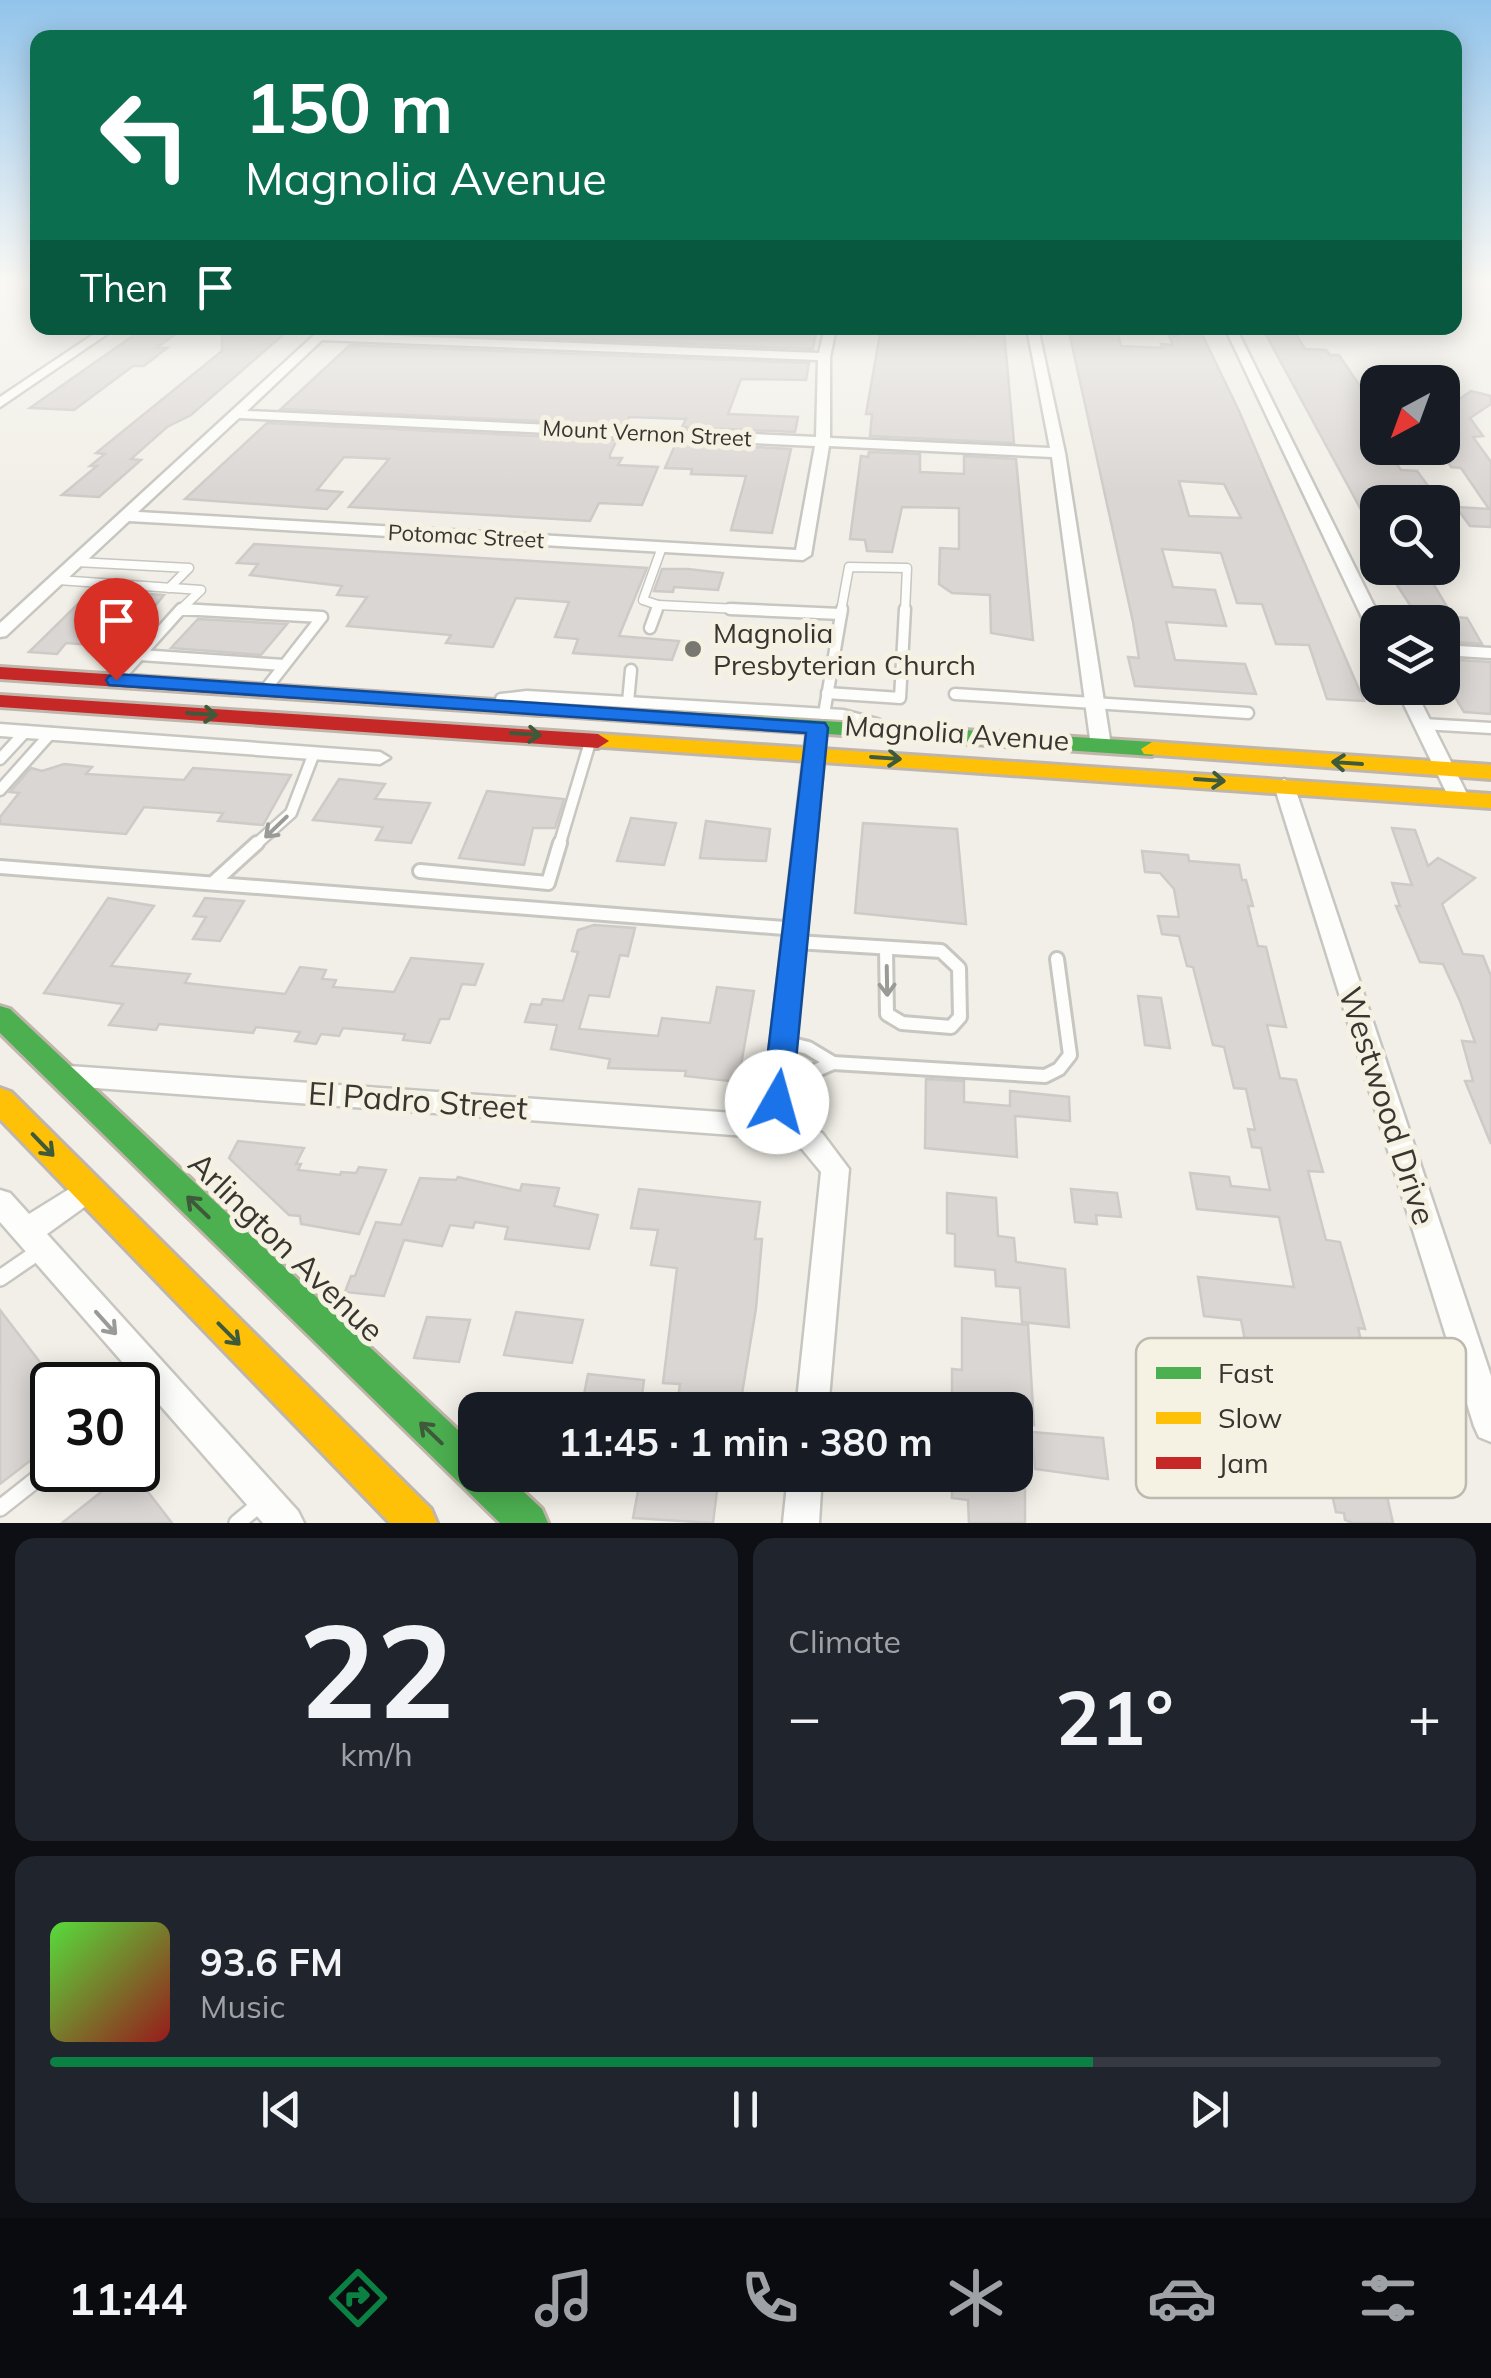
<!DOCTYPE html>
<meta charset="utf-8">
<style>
:root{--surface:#171b24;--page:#20242c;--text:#f1f3f6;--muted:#9ea1a6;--line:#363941;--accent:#0b8043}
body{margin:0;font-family:Mulish,sans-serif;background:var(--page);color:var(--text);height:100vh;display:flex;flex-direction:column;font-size:38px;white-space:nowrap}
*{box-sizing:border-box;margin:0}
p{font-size:32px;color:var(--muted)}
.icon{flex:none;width:55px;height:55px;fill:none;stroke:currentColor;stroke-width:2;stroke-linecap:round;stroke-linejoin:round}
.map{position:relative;height:1523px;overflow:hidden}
.drawer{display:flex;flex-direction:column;gap:15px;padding:15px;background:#0d0f14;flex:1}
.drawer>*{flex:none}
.hud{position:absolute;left:30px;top:30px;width:1432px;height:305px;border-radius:20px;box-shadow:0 5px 25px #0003;background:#0b6e4f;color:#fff;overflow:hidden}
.needle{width:65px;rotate:221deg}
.tools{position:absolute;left:1360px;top:365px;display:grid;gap:20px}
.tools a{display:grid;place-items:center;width:100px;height:100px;border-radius:20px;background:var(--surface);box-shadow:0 5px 25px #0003;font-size:50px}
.speed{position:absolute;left:30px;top:1362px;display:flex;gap:20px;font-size:50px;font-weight:700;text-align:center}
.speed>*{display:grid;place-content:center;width:130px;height:130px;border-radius:50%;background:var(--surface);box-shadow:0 5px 25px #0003;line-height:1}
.speed .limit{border:5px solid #111;border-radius:15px;background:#fff;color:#111}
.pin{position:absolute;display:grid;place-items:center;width:85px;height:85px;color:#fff;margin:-102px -42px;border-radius:50% 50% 50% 0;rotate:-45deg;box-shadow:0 0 10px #0007}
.pin .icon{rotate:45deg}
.me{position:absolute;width:110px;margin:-55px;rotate:7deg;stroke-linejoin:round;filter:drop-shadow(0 0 8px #0008)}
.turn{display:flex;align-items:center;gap:35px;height:210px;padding:0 50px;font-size:45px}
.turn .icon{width:130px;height:130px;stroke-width:2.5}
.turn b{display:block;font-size:70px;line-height:85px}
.then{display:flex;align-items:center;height:95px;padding:0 50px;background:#0003;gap:20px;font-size:38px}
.big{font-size:75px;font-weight:700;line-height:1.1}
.drawer .tile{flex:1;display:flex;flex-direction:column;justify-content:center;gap:15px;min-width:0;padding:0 35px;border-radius:20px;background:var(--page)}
.drawer .dial{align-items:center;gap:0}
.dial b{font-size:130px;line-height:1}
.song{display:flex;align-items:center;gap:30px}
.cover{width:120px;height:120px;border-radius:15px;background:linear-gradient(135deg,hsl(110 70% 55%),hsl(0 70% 35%))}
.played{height:10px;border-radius:5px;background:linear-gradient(90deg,var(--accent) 75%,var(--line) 75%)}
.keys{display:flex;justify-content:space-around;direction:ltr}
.heat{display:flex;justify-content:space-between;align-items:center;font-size:55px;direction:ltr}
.drawer .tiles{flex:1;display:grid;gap:15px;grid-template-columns:1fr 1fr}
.tile:last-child{grid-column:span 2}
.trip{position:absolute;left:458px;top:1392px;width:575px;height:100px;border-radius:20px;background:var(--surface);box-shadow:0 5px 25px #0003;font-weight:700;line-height:100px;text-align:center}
.menu{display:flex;height:160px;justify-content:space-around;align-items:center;background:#090b0e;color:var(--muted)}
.menu .icon{width:70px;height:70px}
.menu .current{color:var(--accent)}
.menu b{font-size:45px;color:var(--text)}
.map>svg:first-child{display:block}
.building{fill:#dad6d3;stroke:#cecac8;stroke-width:2.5;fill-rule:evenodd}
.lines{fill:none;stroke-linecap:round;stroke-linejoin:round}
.lane-far3-casing{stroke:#c7c6c0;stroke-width:11}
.lane-far2-casing{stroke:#c7c6c0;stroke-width:15}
.lane-far1-casing{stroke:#c7c6c0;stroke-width:18}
.lane-casing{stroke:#c7c6c0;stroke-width:20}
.street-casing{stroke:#c7c6c0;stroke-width:5}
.fast-casing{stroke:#c0b5aa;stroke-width:6}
.slow-casing{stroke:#c0b5aa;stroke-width:6}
.jam-casing{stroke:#c0b5aa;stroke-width:6}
.lane-far3{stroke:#fdfdfb;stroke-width:8}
.lane-far2{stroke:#fdfdfb;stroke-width:10}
.lane-far1{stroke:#fdfdfb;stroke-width:12}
.lane{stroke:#fdfdfb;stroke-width:15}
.street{fill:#fdfdfb;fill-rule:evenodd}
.fast{fill:#4caf50;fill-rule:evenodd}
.slow{fill:#ffc107;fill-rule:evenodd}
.jam{fill:#c62828;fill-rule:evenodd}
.oneway{stroke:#3e5a3a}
.oneway2{stroke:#9a9a96}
.route{fill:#1a73e8;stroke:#114b97;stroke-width:2.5}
.poi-dot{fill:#797771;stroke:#f5f1e3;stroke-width:4}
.labels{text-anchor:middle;stroke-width:10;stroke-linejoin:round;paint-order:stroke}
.far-street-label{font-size:22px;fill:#383631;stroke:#f5f1e3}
.poi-label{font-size:28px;fill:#383631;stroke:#f5f1e3;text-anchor:start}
.street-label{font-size:28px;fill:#383631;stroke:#f5f1e3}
.near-street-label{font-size:32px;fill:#383631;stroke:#f5f1e3}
.key{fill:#f5f1e3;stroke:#bcb9ae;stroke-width:2.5}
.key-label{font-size:28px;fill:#383631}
</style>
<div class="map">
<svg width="1491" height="1523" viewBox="0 0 1491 1523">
<rect width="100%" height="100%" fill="#f1efe7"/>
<g class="building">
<path d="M144 328H184L156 348H167L144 366H133L74 410 30 408Z"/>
<path d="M222 328H291L191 415 167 427 131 459 141 460 99 497 62 495 97 466H90L105 454 96 453 222 351Z"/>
<path d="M368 328H717L816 332 813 349 364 331Z"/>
<path d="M881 328H928L929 334 975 336 974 329 1004 330 1014 443 870 436 872 414H866Z"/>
<path d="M1073 328 1117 330 1121 346 1163 348 1161 344 1173 345 1169 336H1179L1175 328H1199L1239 411 1364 701 1327 699 1309 645 1276 644 1262 604 1237 603 1221 553 1162 549 1173 587 1215 590 1226 626 1166 622 1175 660 1245 664 1256 694 1135 686 1128 657 1139 658 1133 622 1070 336ZM1179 481 1224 484 1241 518 1189 516Z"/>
<path d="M1265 333 1296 334 1305 349 1326 350 1330 355H1339L1378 413V448H1385L1401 470 1417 471 1440 502H1378V541Z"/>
<path d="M350 345 809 363 806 380 741 379 728 414 798 417 795 432 682 427 686 419 629 417 625 425 281 409Z"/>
<path d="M1471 391 1491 396V404L1470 418 1483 436 1473 437 1491 462V527L1470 526 1456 507 1489 509 1461 468 1451 467 1442 452V396L1458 400Z"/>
<path d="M267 423 617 440 610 454V458H622L618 465 658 467 642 505 599 503 590 521 349 507 389 459 344 457 317 490 342 492 327 509 185 499Z"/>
<path d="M676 443 791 449 772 533 731 530 746 476 691 474 692 469 665 468Z"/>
<path d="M869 452 920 454V472L964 474V456L1016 459 1033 640 991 633 990 595 952 593 939 584 940 548 959 549V508L902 507 892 552 867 551 865 540 850 539 861 456 868 457Z"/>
<path d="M254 544 647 568 619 636 679 641 672 660 573 653 578 639 555 637 569 602 516 598 493 647 446 643 451 635 347 626 367 597 337 595 342 586 250 575 258 564 237 563Z"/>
<path d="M1386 568H1424L1453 617 1467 618 1482 644 1442 641V622H1421Z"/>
<path d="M662 569H688L723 573 718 590 674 587 673 592 654 591Z"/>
<path d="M149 594 164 595 121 647 66 643 57 654 29 652 86 596 136 602Z"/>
<path d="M198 619 287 624 261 655 171 648Z"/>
<path d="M1442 659 1491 662V714L1464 712 1442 676Z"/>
<path d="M64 764 92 767 86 774 184 780 193 768 291 775 263 825 218 821 223 813 144 807 126 834 0 824V817L19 793 10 792 31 768 42 771Z"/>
<path d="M339 779 385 784 375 799 430 803 411 843 376 840 383 827 313 820Z"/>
<path d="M487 791 564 799 555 828H533L524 865 459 858Z"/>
<path d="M631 818 676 823 664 865 617 861Z"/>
<path d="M706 821 770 829 766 861 700 858Z"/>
<path d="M863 823 957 829 966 924 855 913Z"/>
<path d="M1392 828 1415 830 1428 866 1438 858 1475 878 1442 904 1463 954 1483 956 1491 976V1144L1465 1081H1473L1462 1041 1475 1042 1460 1001 1443 964 1420 962 1396 906H1400L1392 883 1412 885Z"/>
<path d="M1142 851 1188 855 1189 861 1239 865 1242 880H1246L1253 906H1248L1258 946 1266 947 1286 1027 1267 1025 1280 1078 1296 1080 1323 1172 1308 1171 1326 1240 1340 1242 1365 1329 1358 1328 1375 1396 1382 1397 1400 1463 1392 1462 1398 1485 1384 1483 1393 1523H1352L1345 1520 1344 1513 1336 1512 1307 1385 1252 1376 1241 1320 1204 1316 1198 1277 1294 1287 1279 1217 1197 1209 1190 1173 1229 1177 1231 1186 1270 1190 1261 1148 1252 1147 1248 1129 1255 1130 1246 1089 1234 1088 1224 1047 1213 1045 1193 967 1187 966 1179 936 1162 934 1158 916 1179 917 1174 889 1160 873 1145 872Z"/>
<path d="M108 898 154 906 111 966 190 974 185 983 285 994 300 967 326 970 322 979 336 980 333 987 394 992 411 958 483 964 475 985 462 984 449 1019H440L430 1043 403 1040 405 1034 343 1028 339 1036 321 1034 316 1044 295 1041 300 1032 256 1027 253 1033 159 1024 156 1030 109 1025 123 1004 44 993Z"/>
<path d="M205 898 244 901 220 941 193 939 206 917 194 916Z"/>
<path d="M594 925 635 928 628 956 620 955 609 997 589 995 579 1029 658 1036 662 1018 710 1023 717 987 754 991 738 1082 685 1076 686 1071 608 1068 610 1059 551 1049 557 1025 525 1022 531 1004 541 1005 543 999 563 1001 578 952 572 951 578 930Z"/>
<path d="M1138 996 1161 998 1170 1048 1145 1045Z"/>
<path d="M926 1079 964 1081V1102L1010 1106V1091L1069 1097 1070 1121 1015 1116 1017 1157 925 1148Z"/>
<path d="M238 1141 304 1148 296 1164H301L298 1170 340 1175 341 1172 356 1173 359 1167 386 1170 359 1234 301 1224 300 1216 289 1215 229 1158Z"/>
<path d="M458 1177 520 1191 522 1184 559 1188 554 1206 598 1215 589 1249 505 1239 508 1227 475 1222 473 1228 450 1225 442 1246 404 1240 384 1296 345 1292 351 1276H355L376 1222 401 1225 420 1178 456 1180Z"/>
<path d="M639 1189 760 1202 755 1239H762L756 1308 740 1406 678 1399 680 1384 663 1383 677 1268 651 1265 658 1230 631 1228Z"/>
<path d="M1071 1189 1117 1193 1121 1217 1096 1215 1097 1224 1075 1222Z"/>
<path d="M947 1193 996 1198 998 1236 1014 1238 1016 1262 1065 1269 1069 1327 1022 1322 1020 1288 996 1286 995 1270 955 1266V1234L947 1233Z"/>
<path d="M0 1310 52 1378V1444L0 1484Z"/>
<path d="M516 1312 583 1320 572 1363 504 1355Z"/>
<path d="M427 1317 470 1320 459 1362 414 1358Z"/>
<path d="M962 1318 1028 1325 1034 1425 1015 1423V1410L952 1408V1369L962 1370Z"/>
<path d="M588 1374 644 1380 640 1410H581Z"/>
<path d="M1032 1432 1103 1438 1108 1479 1035 1469Z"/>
<path d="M120 1470H131L172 1523H62L110 1485 107 1480Z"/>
<path d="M641 1475H719L713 1523 633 1518Z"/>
<path d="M952 1475H1025V1523H969L968 1500 952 1498Z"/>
</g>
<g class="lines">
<g class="lane-far3-casing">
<g id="lane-far3">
<path d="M77 562 189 568 169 588"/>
<path d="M58 580 201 590 181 609"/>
<path d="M658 605 643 600 662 547"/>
<path d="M179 611H217"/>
<path d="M656 611 658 605 781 611"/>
<path d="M841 611 849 567 907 568 905 611"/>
</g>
</g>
<g class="lane-far2-casing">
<g id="lane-far2">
<path d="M730 609 841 614"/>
<path d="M650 628 657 609"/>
<path d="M1442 650 1491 653"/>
<path d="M140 655 284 665"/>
<path d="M118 679 181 609 322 617 265 690"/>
<path d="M827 693 900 698 905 609"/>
<path d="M955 694 1248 713"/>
<path d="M501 699 527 696 843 715 877 724"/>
<path d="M628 702 631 670"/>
<path d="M824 714 842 609"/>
<path d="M1423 724 1491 728"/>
<path d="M0 759 26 731"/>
<path d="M0 790 51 733"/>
<path d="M254 846 291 813 314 753"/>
<path d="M559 846 591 739"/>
</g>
</g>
<g class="lane-far1-casing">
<g id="lane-far1">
<path d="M0 867 797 929"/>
<path d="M420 871 548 883 560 843"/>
<path d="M213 883 257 843"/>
<path d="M796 942 941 951 959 968 960 1017 951 1027 902 1023 887 1014 886 948"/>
<path d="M833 1063 1045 1076 1059 1069 1070 1055 1057 959"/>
<path d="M781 1076 808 1074 833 1063 808 1048 784 1042"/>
</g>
</g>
<g class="lane-casing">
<g id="lane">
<path d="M0 1278 41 1250"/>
<path d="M138 1400 159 1384"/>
<path d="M0 1508 52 1467"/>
<path d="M237 1523 260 1504"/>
</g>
</g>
<g class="street-casing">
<g id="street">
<path d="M103 328H116L0 407V397Z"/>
<path d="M322 328H332L329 333 819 353 825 328H836L830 357V438L1050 448 1027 328H1038L1065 453 1111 746 1101 752 1091 746 1052 457 829 446 811 555 803 560 129 521 6 636 0 637V623ZM322 340 818 360 816 437 247 411ZM239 418 815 446 796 550 138 512Z"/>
<path d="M1225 328H1236L1382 622H1378V637L1369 632Z"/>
<path d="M1396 688H1414L1469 798 1466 802H1452L1449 798Z"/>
<path d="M817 722 827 728 788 1121 822 1133 849 1169 828 1410H796L821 1172 802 1149 773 1138 69 1086 60 1083 56 1076 60 1069 69 1066 762 1115 807 728Z"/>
<path d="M0 724 380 752 390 758 380 764 0 736Z"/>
<path d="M1284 779 1294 785 1491 1376V1442L1479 1437 1474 1426 1274 785Z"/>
<path d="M87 1178 97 1182 101 1190 97 1198 47 1234 298 1511 304 1523H263L0 1222V1190L10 1193 29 1214Z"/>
<path d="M788 1475H822L819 1523H783Z"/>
</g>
</g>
<g class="fast-casing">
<g id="fast">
<path d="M541 703 1152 742 1163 749 1152 756 533 714 530 709 533 704Z"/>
<path d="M0 1006 10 1009 475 1446V1475H506L542 1509 548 1523H500L0 1033Z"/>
</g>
</g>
<g class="slow-casing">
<g id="slow">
<path d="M598 734 1491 794V808L590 746 587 741Z"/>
<path d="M1152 742 1491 765V779L1144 754 1141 749Z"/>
<path d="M0 1088 11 1092 431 1509 437 1523H390L0 1119Z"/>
</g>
</g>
<g class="jam-casing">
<g id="jam">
<path d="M0 667 541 703 552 709 541 715 0 679Z"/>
<path d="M0 695 598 734 609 741 598 748 0 707Z"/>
</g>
</g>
<use href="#lane-far3" class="lane-far3"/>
<use href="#lane-far2" class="lane-far2"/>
<use href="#lane-far1" class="lane-far1"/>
<use href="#lane" class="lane"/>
<use href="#street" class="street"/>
<use href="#fast" class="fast"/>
<use href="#slow" class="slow"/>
<use href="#jam" class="jam"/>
</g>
<defs><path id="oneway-shaft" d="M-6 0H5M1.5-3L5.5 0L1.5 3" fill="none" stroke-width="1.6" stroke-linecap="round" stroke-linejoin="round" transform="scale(2.5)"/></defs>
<g class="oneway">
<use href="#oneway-shaft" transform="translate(202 714) rotate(4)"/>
<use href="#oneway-shaft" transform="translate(526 734) rotate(4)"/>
<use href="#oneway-shaft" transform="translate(886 758) rotate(4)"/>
<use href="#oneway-shaft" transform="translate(1347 763) rotate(-176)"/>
<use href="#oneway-shaft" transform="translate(1210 780) rotate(4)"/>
<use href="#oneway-shaft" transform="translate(43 1145) rotate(46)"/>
<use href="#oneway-shaft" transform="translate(198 1207) rotate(-136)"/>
<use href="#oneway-shaft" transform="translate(229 1334) rotate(45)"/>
<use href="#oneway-shaft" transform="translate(431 1433) rotate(-136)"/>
</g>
<g class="oneway2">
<use href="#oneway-shaft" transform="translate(276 827) rotate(136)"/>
<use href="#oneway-shaft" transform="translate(887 981) rotate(89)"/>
<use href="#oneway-shaft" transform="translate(106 1323) rotate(48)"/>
</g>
<linearGradient id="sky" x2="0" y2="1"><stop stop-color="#92c4eb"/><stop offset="0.57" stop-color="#f9f8f4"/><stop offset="1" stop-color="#f9f8f4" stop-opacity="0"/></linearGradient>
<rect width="1491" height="493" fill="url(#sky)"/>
<path class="route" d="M116 674 825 723 828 728 792 1102 788 1110 777 1113 767 1110 762 1102 806 733 109 685 106 680 109 676Z"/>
<circle class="poi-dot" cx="693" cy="649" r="10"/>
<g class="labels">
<g class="far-street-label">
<text transform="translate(647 433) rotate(3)" y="8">Mount Vernon Street</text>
<text transform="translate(466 536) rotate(3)" y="8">Potomac Street</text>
</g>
<g class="poi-label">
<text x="713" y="643">Magnolia<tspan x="713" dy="32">Presbyterian Church</tspan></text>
</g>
<g class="street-label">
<text transform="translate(957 733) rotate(4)" y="10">Magnolia Avenue</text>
</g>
<g class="near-street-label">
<text transform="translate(418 1101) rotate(4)" y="11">El Padro Street</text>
<text transform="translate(1387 1106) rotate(72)" y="11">Westwood Drive</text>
<text transform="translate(286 1247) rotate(44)" y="11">Arlington Avenue</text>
</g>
</g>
<rect x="1136" y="1338" width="330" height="160" rx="15" class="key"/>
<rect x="1156" y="1367" width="45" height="12" fill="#4caf50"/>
<rect x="1156" y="1412" width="45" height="12" fill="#ffc107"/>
<rect x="1156" y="1457" width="45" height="12" fill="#c62828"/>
<g class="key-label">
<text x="1218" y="1383">Fast</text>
<text x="1218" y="1428">Slow</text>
<text x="1218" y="1473">Jam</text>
</g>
</svg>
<div class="tools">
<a><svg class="needle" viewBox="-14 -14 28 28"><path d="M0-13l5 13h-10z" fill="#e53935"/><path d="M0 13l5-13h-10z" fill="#9ea1a6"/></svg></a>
<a><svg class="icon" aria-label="search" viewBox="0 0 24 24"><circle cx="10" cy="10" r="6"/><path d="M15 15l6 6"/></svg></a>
<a><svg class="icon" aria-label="layers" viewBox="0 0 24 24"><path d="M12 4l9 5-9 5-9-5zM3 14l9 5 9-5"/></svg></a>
</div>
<div class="speed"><div class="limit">30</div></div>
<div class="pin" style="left:116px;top:680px;background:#d93025"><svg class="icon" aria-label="arrive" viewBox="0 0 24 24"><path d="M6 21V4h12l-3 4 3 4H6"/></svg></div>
<svg class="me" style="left:777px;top:1102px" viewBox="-20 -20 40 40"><circle r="19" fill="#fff"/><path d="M0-13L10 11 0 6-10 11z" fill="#1a73e8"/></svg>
<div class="trip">11:45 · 1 min · 380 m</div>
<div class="hud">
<div class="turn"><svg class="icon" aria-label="left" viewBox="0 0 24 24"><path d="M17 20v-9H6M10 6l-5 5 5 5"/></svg><div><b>150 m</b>Magnolia Avenue</div></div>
<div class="then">Then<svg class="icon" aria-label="arrive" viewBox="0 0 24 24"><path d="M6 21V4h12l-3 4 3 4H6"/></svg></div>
</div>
</div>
<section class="drawer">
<div class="tiles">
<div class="tile dial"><b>22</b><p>km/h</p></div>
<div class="tile"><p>Climate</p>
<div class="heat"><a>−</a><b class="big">21°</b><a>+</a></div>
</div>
<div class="tile">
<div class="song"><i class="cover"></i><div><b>93.6 FM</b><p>Music</p></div></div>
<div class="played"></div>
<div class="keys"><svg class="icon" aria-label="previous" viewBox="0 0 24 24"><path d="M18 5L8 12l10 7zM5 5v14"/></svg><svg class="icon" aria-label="pause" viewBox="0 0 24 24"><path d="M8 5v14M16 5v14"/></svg><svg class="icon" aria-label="next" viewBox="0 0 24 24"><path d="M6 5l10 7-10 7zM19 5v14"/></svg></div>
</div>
</div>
</section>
<nav class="menu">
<b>11:44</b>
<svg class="icon current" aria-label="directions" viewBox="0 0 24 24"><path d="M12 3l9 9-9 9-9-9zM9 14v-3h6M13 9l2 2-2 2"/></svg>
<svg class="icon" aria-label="music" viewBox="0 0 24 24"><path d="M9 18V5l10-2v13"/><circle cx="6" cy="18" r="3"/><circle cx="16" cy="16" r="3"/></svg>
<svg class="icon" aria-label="phone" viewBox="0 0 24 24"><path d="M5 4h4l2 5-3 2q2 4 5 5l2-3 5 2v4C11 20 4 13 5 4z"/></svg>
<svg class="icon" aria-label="climate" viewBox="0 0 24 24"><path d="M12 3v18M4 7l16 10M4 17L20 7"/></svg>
<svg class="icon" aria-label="car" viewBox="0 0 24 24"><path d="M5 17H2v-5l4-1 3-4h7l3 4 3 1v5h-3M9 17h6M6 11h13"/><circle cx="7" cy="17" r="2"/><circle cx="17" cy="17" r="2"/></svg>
<svg class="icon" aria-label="filters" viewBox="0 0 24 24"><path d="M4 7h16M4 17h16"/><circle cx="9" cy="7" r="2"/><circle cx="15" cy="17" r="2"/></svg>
</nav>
